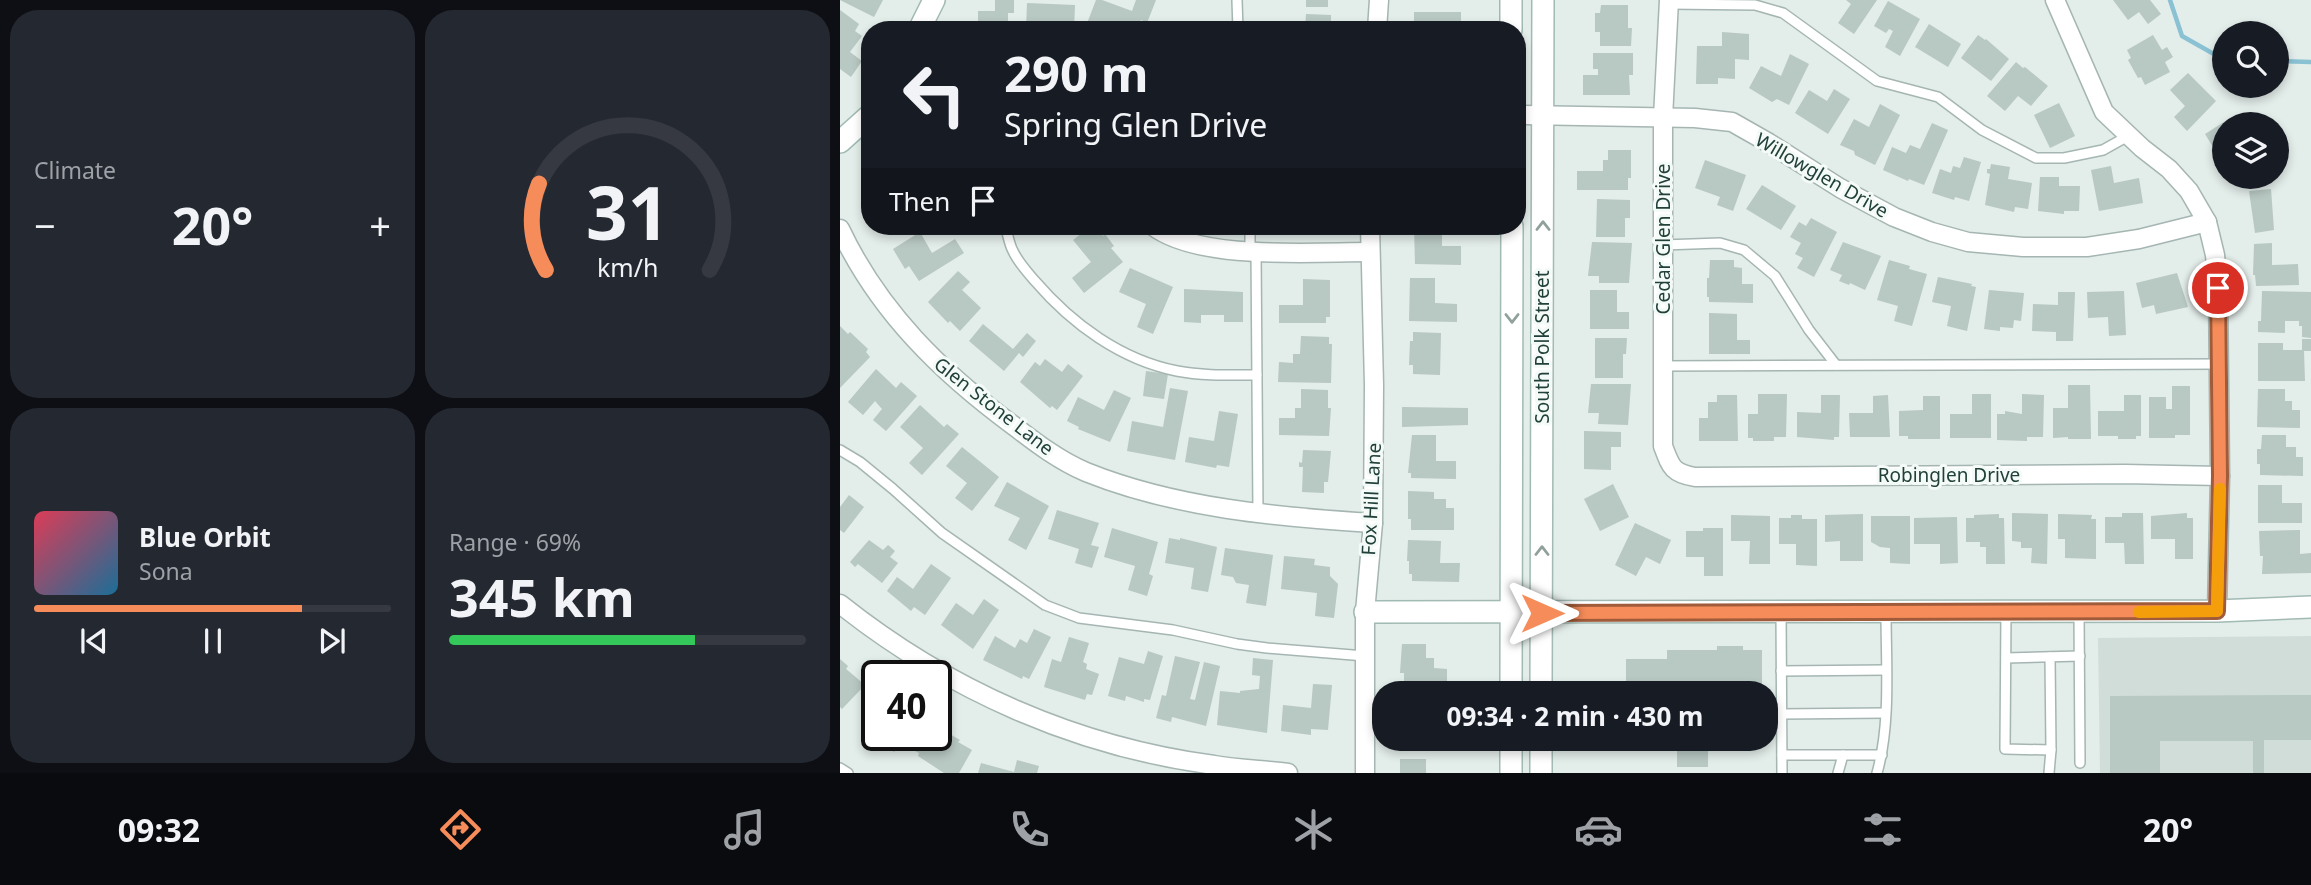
<!DOCTYPE html>
<meta charset="utf-8">
<style>
:root{--surface:#171b24;--page:#242831;--text:#f1f3f6;--muted:#9ea1a6;--line:#363941;--accent:#f68c59}
body{margin:0;font-family:"Noto Sans",sans-serif;background:var(--page);color:var(--text);height:100vh;display:flex;flex-direction:column;font-size:26px;white-space:nowrap}
*{box-sizing:border-box;margin:0}
p{font-size:23px;color:var(--muted)}
.icon{flex:none;width:38px;height:38px;fill:none;stroke:currentColor;stroke-width:2;stroke-linecap:round;stroke-linejoin:round}
.map{position:relative;flex:1;overflow:hidden}
.side{display:flex;flex-direction:column;gap:10px;padding:10px;background:#0d0f14;width:840px}
.side>*{flex:none}
.banner{position:absolute;left:21px;top:21px;width:665px;height:214px;border-radius:28px;box-shadow:0 4px 10px #0003;background:#171b24;color:var(--text);overflow:hidden}
.controls{position:absolute;left:1372px;top:21px;display:grid;gap:14px}
.controls a{display:grid;place-items:center;width:77px;height:77px;border-radius:50%;background:var(--surface);box-shadow:0 4px 10px #0003;font-size:35px}
.speed{position:absolute;left:21px;top:660px;display:flex;gap:14px;font-size:35px;font-weight:700;text-align:center}
.speed>*{display:grid;place-content:center;width:91px;height:91px;border-radius:50%;background:var(--surface);box-shadow:0 4px 10px #0003;line-height:1}
.speed .limit{border:4px solid #111;border-radius:10px;background:#fff;color:#111}
.pin{position:absolute;display:grid;place-items:center;width:60px;height:60px;color:#fff;margin:-30px;border:4px solid #fff;border-radius:50%;box-shadow:0 2px 7px #0007}
.me{position:absolute;width:77px;margin:-38px;rotate:90deg;stroke-linejoin:round;filter:drop-shadow(0 0 5px #0008)}
.turn{display:flex;align-items:center;gap:24px;height:147px;padding:0 28px;font-size:32px}
.turn .icon{width:91px;height:91px;stroke-width:2.5}
.turn b{display:block;font-size:49px;line-height:60px}
.then{display:flex;align-items:center;height:66px;padding:0 28px;background:#0003;gap:14px;font-size:26px}
.big{font-size:52px;font-weight:700;line-height:1.1}
.side .card{flex:1;display:flex;flex-direction:column;justify-content:center;gap:10px;min-width:0;padding:0 24px;border-radius:28px;background:var(--page)}
.side .dial{align-items:center;gap:0}
.dial svg{height:182px;overflow:visible;fill:none;stroke:var(--line);stroke-width:7;stroke-linecap:round;text-anchor:middle}
.dial text{fill:var(--text);stroke:none}
.song{display:flex;align-items:center;gap:21px}
.cover{width:84px;height:84px;border-radius:10px;background:linear-gradient(135deg,hsl(350 70% 55%),hsl(200 70% 35%))}
.played{height:7px;border-radius:4px;background:linear-gradient(90deg,var(--accent) 75%,var(--line) 75%)}
.keys{display:flex;justify-content:space-around;direction:ltr}
.heat{display:flex;justify-content:space-between;align-items:center;font-size:38px;direction:ltr}
.charge{height:10px;border-radius:5px;background:linear-gradient(90deg,#34c759 69%,var(--line) 0)}
.side .tiles{flex:1;display:grid;gap:10px;grid-template-columns:repeat(2,1fr)}
.trip{position:absolute;left:532px;top:681px;width:406px;height:70px;border-radius:28px;background:var(--surface);box-shadow:0 4px 10px #0003;font-weight:700;line-height:70px;text-align:center}
.menu{display:flex;height:112px;justify-content:space-around;align-items:center;background:#090b0e;color:var(--muted)}
.menu .icon{width:49px;height:49px}
.menu .active{color:var(--accent)}
.menu b{font-size:32px;color:var(--text)}
main{display:flex;flex:1;min-height:0}
.map>svg:first-child{display:block}
.built{fill:#d1ddd9}
.lines{fill:none;stroke-linecap:round;stroke-linejoin:round}
.stream{stroke:#8ac2d4;stroke-width:4.5}
.building{fill:#b8c8c3}
.lane-casing{stroke:#a5b6b2;stroke-width:12}
.street-casing{stroke:#a5b6b2;stroke-width:21}
.secondary-casing{stroke:#a1bab3;stroke-width:24}
.lane{stroke:#fff;stroke-width:9}
.street{stroke:#fff;stroke-width:18}
.secondary{stroke:#fff;stroke-width:21}
.oneway{stroke:#90a09c}
.route-casing{stroke:#a05b3a;stroke-width:18}
.route{stroke:#f68c59;stroke-width:12}
.slow{stroke:#f59e0b;stroke-width:12}
.labels{text-anchor:middle;stroke-width:6;stroke-linejoin:round;paint-order:stroke}
.street-label{font-size:19px;fill:#22403a;stroke:#f4faf7}
</style>
<main>
<section class="side">
<div class="tiles">
<div class="card"><p>Climate</p>
<div class="heat"><a>−</a><b class="big">20°</b><a>+</a></div>
</div>
<div class="card dial"><svg viewBox="0 0 100 80">
<path d="M14 69A42 42 0 1 1 86 69"/>
<path d="M14 69A42 42 0 0 1 11 31" stroke="#f68c59"/>
<text x="50" y="56" font-size="32" font-weight="700">31</text>
<text x="50" y="72" font-size="11">km/h</text>
</svg></div>
<div class="card">
<div class="song"><i class="cover"></i><div><b>Blue Orbit</b><p>Sona</p></div></div>
<div class="played"></div>
<div class="keys"><svg class="icon" aria-label="previous" viewBox="0 0 24 24"><path d="M18 5L8 12l10 7zM5 5v14"/></svg><svg class="icon" aria-label="pause" viewBox="0 0 24 24"><path d="M8 5v14M16 5v14"/></svg><svg class="icon" aria-label="next" viewBox="0 0 24 24"><path d="M6 5l10 7-10 7zM19 5v14"/></svg></div>
</div>
<div class="card"><p>Range · 69%</p><b class="big">345 km</b><div class="charge"></div></div>
</div>
</section>
<div class="map">
<svg width="1471" height="773" viewBox="0 0 1471 773">
<rect width="100%" height="100%" fill="#e3edea"/>
<path class="built" d="M1471 636V773H1260L1258 638Z"/>
<g class="lines">
<g class="stream">
<path d="M1330 0 1342 36 1372 53 1384 56"/>
<path d="M1437 61 1471 62"/>
</g>
</g>
<g class="building">
<path d="M0 0H43L34 17Z"/>
<path d="M155 0H174V13H168V30H138V11H155Z"/>
<path d="M256 0H262L292 11 296 0H316L307 23 301 20 297 30H254L246 26Z"/>
<rect x="466" y="0" width="22" height="7"/>
<path d="M1006 0H1037L1014 34 998 23 1011 4Z"/>
<path d="M1273 0H1310L1321 14 1308 24 1299 12 1288 20Z"/>
<path d="M1048 1 1080 19 1060 56 1045 47 1053 31 1049 29 1046 33 1034 26Z"/>
<path d="M187 3 235 5 234 30H186Z"/>
<path d="M761 5H788V28H792L791 46H760V32H755V13H760Z"/>
<path d="M0 10 19 24 15 31 22 36 10 52 22 61 11 77 0 69Z"/>
<rect x="574" y="12" width="47" height="18"/>
<path d="M466 14 491 15V30H465Z"/>
<path d="M1089 24 1121 44 1108 67 1075 47Z"/>
<path d="M882 32 909 34V60L895 59V79L878 78V84H856L857 46H882Z"/>
<path d="M1138 35 1145 40 1146 39 1169 59 1151 81 1121 58Z"/>
<path d="M1313 35 1322 50 1327 47 1333 57 1325 62 1330 72 1305 85 1301 77 1298 78 1288 60 1291 58 1287 50Z"/>
<path d="M753 53H793V75H789L790 95H743V75H758V69H753Z"/>
<path d="M950 54 969 64 949 105 937 99 932 102 909 88 921 66 941 76Z"/>
<path d="M1176 62 1183 68 1185 67 1208 86 1191 106 1178 96 1165 111 1147 96Z"/>
<path d="M1348 73 1376 101 1347 131 1334 117 1345 106 1330 90Z"/>
<path d="M994 89 1010 99 988 134 955 113 969 90 987 101Z"/>
<path d="M1219 103 1235 136 1210 148 1194 115Z"/>
<path d="M1040 104 1060 115 1035 165 1015 155 1014 151 1000 145 1014 119 1029 127Z"/>
<path d="M1387 120 1390 124H1384V158L1381 160 1365 134Z"/>
<path d="M1092 123 1108 130 1084 185 1069 179 1068 181 1043 170 1052 147 1066 153 1070 145 1080 149Z"/>
<path d="M768 150H791V178H788V190H737V171H763V160H768Z"/>
<path d="M1124 157 1141 162 1129 201 1115 197 1114 200 1092 193 1100 169 1111 173 1113 166 1120 168Z"/>
<path d="M865 160 906 175 893 211 877 205 880 197 855 188Z"/>
<path d="M1151 164 1170 167 1168 179 1192 183 1188 209 1175 207 1174 212 1145 205 1150 174 1147 173V169H1150Z"/>
<path d="M1271 166 1274 183 1299 178 1303 203 1259 211 1251 170Z"/>
<path d="M1200 177H1219V186H1240L1239 211H1224V214L1198 211Z"/>
<path d="M922 185 956 206 941 230 906 209Z"/>
<path d="M1431 189 1434 230 1415 233 1409 191Z"/>
<path d="M757 199 790 200V218H785V237H756Z"/>
<path d="M971 218 997 232 974 277 957 268 963 258 955 254 961 243 950 237 959 222 966 226Z"/>
<path d="M251 226H255L263 236 265 234 274 246 271 248 283 262 244 293 232 278 251 262 233 240Z"/>
<path d="M574 226H602V246H621V265L575 264Z"/>
<path d="M80 232 92 253 115 239 124 253 79 281 69 266 65 269 53 249Z"/>
<path d="M752 242 792 243 789 283H759V276H748Z"/>
<path d="M1003 242 1041 256 1025 290 1010 283 1009 285 999 281 1002 275 990 270Z"/>
<path d="M1432 243V265L1458 264 1459 285 1416 286 1415 275H1413L1414 244Z"/>
<path d="M870 260H894V267L902 268V284H913V303L869 302V297H867V278H869Z"/>
<path d="M1049 260 1070 266 1069 269 1087 274 1072 326 1054 321 1058 306 1037 300Z"/>
<path d="M290 268 333 287 313 334 297 327 306 304 279 292Z"/>
<path d="M118 271 130 282 122 290 141 308 120 331 110 321 108 323 88 302Z"/>
<path d="M1337 273 1348 307 1316 314 1314 305 1302 308 1296 283Z"/>
<path d="M1098 277 1132 284 1131 286 1136 287 1127 331 1107 326 1111 306 1092 302Z"/>
<path d="M570 278H595V303L617 304V322L569 321Z"/>
<path d="M463 279 490 280V317H486V323H439V305H463Z"/>
<path d="M344 289 403 292V322H384V315H361V323L344 322Z"/>
<path d="M750 290H777V312H789V329H750Z"/>
<path d="M1149 290 1184 293 1181 321 1174 320 1173 328 1160 327V331L1144 329Z"/>
<path d="M1284 291 1286 335 1269 336 1268 317 1248 318 1247 292Z"/>
<path d="M1422 291 1471 292V338L1462 337V326H1459V321H1445V333L1418 332V321H1421Z"/>
<path d="M1218 292H1235L1233 341H1216V332L1192 331 1193 304 1218 305Z"/>
<path d="M869 313 897 314V340H910V354H869Z"/>
<path d="M143 324 173 349 187 333 196 341 183 357 179 353 164 371 129 341Z"/>
<path d="M0 326 8 334 10 332 28 349 26 352 30 357 0 388Z"/>
<path d="M573 332 601 333 600 375 573 374V365H569L570 341H573Z"/>
<path d="M461 336 489 337V344H492L491 383 438 382 439 362 453 363V354H460Z"/>
<path d="M755 338H787L786 354H783V378H755Z"/>
<path d="M1462 339H1471V351H1464L1465 381H1418V343H1443V350H1462Z"/>
<path d="M205 359 222 372 228 364 243 376 217 410 212 406 210 408 180 382 195 362 200 366Z"/>
<path d="M36 369 56 388 61 382 77 396 46 431 33 420 42 409 35 401 23 415 8 402Z"/>
<path d="M306 371 328 374 324 399 303 396Z"/>
<path d="M751 384H791L788 425 758 424 759 413H748Z"/>
<path d="M1228 385H1250L1251 439H1228V437L1213 438V408H1228Z"/>
<path d="M1332 386H1350V435H1335V438H1309V397H1326V409H1332Z"/>
<path d="M330 388 348 391 335 460 287 451 292 421 323 427Z"/>
<path d="M461 389 488 390V408H491L489 436 439 435V418H455V408H461Z"/>
<path d="M1418 389H1445V401H1452V410H1460V428L1417 427Z"/>
<path d="M274 390 291 398 270 442 238 429 239 427 227 421 238 397 264 410Z"/>
<path d="M918 394H947L946 437H934V441H913V438H908V414H918Z"/>
<path d="M1132 394H1151V438H1110V414H1132Z"/>
<path d="M1182 394 1204 395 1203 437H1187V441L1157 440V414H1165V411L1182 414Z"/>
<path d="M877 395H897L898 441H859V418H868V402H877Z"/>
<path d="M981 395H1000L999 437H994V440L957 437V412L981 413Z"/>
<path d="M1048 395 1050 437H1010L1009 413H1033V396Z"/>
<path d="M1284 395H1301V436H1296V439H1278V436H1258V411H1284Z"/>
<path d="M1083 396H1100V439H1068V436H1059V411L1083 410Z"/>
<path d="M80 405 104 427 107 424 119 434 82 475 69 463 83 448 60 427Z"/>
<path d="M562 407 628 408V425L562 427Z"/>
<path d="M379 411 398 414 389 467 377 465 376 468 345 462 349 437 374 441Z"/>
<path d="M744 431 781 432V447H771V470L744 469Z"/>
<path d="M572 435H596V461H616V479L571 478V473H568Z"/>
<path d="M1422 435H1446V447H1456V457H1463V476L1420 475V464H1417V449H1421Z"/>
<path d="M122 447 159 477 132 511 115 498 127 483 106 466Z"/>
<path d="M463 450 491 451 488 482H484V493L462 492 463 467H459V462L462 463Z"/>
<path d="M167 482 209 506 186 550 168 540 180 518 154 506Z"/>
<path d="M773 484 789 517 760 531 744 499Z"/>
<path d="M1418 485H1442V503H1462V523H1418Z"/>
<path d="M568 491 594 492V499H606V508H614V530H571V519H568Z"/>
<path d="M9 495 24 507 4 533 0 530V507Z"/>
<path d="M217 510 259 523 251 545 259 547 252 568 235 563 239 549 208 539Z"/>
<path d="M1172 513 1208 514 1207 564 1191 563 1192 548H1181V542L1172 541Z"/>
<path d="M1282 513H1303L1304 564H1285L1284 543H1265V517H1282Z"/>
<path d="M1347 513V518H1353V559H1335V539H1311V516Z"/>
<path d="M1023 514V561H1000V541L985 542V515Z"/>
<path d="M1159 514V518H1164L1165 564H1146V547H1140V542H1126V518H1134V515Z"/>
<path d="M1218 514 1252 515 1251 519H1256V559L1225 558V539H1218Z"/>
<path d="M891 515 930 516V564H909L910 541H891Z"/>
<path d="M951 515H962V519H977V566L956 565V544H939V518H951Z"/>
<path d="M1031 516H1070V564L1050 563V548L1040 547 1031 542Z"/>
<path d="M1117 517 1118 563 1100 564V544H1074V518Z"/>
<path d="M795 523 831 540 820 564 806 557 796 576 775 565Z"/>
<path d="M272 528 318 542 309 574 313 576 307 596 288 590 295 566 264 557Z"/>
<path d="M863 528H883V576H864V557H846V531H863Z"/>
<path d="M1460 530V554L1471 553V573L1422 574 1423 556H1420L1419 531Z"/>
<path d="M329 538 340 540V538L377 547 368 592 351 589 354 568 325 563Z"/>
<path d="M29 540 43 550 48 545 55 551 50 557 58 563 42 583 18 564 15 567 10 562Z"/>
<path d="M568 540 601 541 600 563H620L619 582 572 581V574H569V561H567Z"/>
<path d="M385 548 433 555 426 606 406 603 409 585 396 583 393 577 381 575Z"/>
<path d="M444 556 475 559 474 565 490 567V576L498 584 494 618 475 616 477 593 441 589Z"/>
<path d="M91 564 111 578 85 615 74 607 71 611 47 591 57 577 73 589Z"/>
<path d="M144 599 159 610 133 649 101 625 116 603 133 615Z"/>
<path d="M194 629 211 637 189 679 183 676 182 679 143 660 155 636 175 648 180 639 187 643Z"/>
<path d="M229 637 249 643 243 662 247 664 246 669 259 674 252 695 247 694 245 700 204 687 212 659 221 662Z"/>
<path d="M562 644H586V658H594V668L607 669V688L564 687V673H560Z"/>
<path d="M877 646H903V650H922V693H786V659H827V650H877Z"/>
<path d="M308 651 323 656 310 700 304 699V702L286 696 285 701 268 696 279 657 304 664Z"/>
<path d="M335 656 360 662 350 699 355 700 364 662 380 666 366 726 332 717 331 722 316 718 322 695 326 696Z"/>
<path d="M413 658 433 660 427 733 377 725 380 691 400 693V691L419 689 420 676 412 675Z"/>
<path d="M0 659 8 666 6 669 25 685 2 709 0 707Z"/>
<path d="M473 684 492 685 488 730 471 729V735L441 731 443 705 471 708Z"/>
<path d="M37 691V715L26 708Z"/>
<path d="M1471 695V740H1424V773H1413V741H1320V773H1270V696Z"/>
<path d="M96 726 120 740 118 742 132 750 119 773H104L78 756 79 753 69 748 77 735H96Z"/>
<path d="M44 735H66L54 752 39 742Z"/>
<path d="M563 738H610V746L582 747V746L563 745Z"/>
<rect x="837" y="738" width="31" height="29"/>
<rect x="560" y="759" width="26" height="14"/>
<path d="M177 760 199 766 197 773H138L141 763 174 772Z"/>
</g>
<g class="lines">
<g class="lane-casing">
<g id="lane">
<path d="M397 0 398 30"/>
<path d="M829 4 915 5 943 13 1037 81 1098 97 1142 130 1196 158H1224L1263 150 1288 136"/>
<path d="M165 226C168 234 169 244 173 251 178 262 187 272 195 281 232 324 281 360 337 371 363 376 390 375 417 375"/>
<path d="M410 226V250"/>
<path d="M823 245 880 243 904 250 935 276 969 330 996 365"/>
<path d="M416 251 418 512"/>
<path d="M823 366 1379 364"/>
<path d="M0 450 20 462 53 489 102 533 205 605 239 618 333 630 397 644 427 648 525 656"/>
<path d="M1166 612 1165 749 1211 750 1210 657"/>
<path d="M1239 612 1240 763"/>
<path d="M941 613 942 773"/>
<path d="M1166 658 1240 656"/>
<path d="M941 671 1046 670"/>
<path d="M941 714 1045 713"/>
<path d="M942 755H1042"/>
<path d="M0 768 8 773"/>
<path d="M998 773 1003 755"/>
<path d="M1037 773C1051 723 1046 664 1046 612"/>
<path d="M1209 773 1211 750"/>
</g>
</g>
<g class="street-casing">
<g id="street">
<path d="M829 0 823 118V446C831 467 832 473 855 477L1285 474 1380 476"/>
<path d="M1215 0 1264 112 1302 148 1329 169 1349 191 1367 222 1375 255 1378 288 1380 476 1377 611"/>
<path d="M537 30 539 0"/>
<path d="M677 115 855 118 892 122 929 143 1000 188 1054 217 1092 232 1128 242 1183 247H1247L1299 239 1367 222"/>
<path d="M313 226C359 261 471 252 530 252"/>
<path d="M0 229C39 312 102 373 174 426 196 443 220 461 246 472 335 508 437 517 533 523"/>
<path d="M0 604C108 690 237 747 374 765 398 769 424 770 448 773"/>
<path d="M525 773V612L533 523 534 385 530 226"/>
</g>
</g>
<g class="secondary-casing">
<g id="secondary">
<path d="M671 0V30"/>
<path d="M79 30 94 0"/>
<path d="M0 142 30 115"/>
<path d="M525 612 1377 611 1471 607"/>
<path d="M671 693 672 226"/>
<path d="M701 693 703 0"/>
<path d="M671 773V738"/>
<path d="M701 773V738"/>
</g>
</g>
<use href="#lane" class="lane"/>
<use href="#street" class="street"/>
<use href="#secondary" class="secondary"/>
</g>
<defs><path id="oneway-chevron" d="M-2-3.5L2.5 0L-2 3.5" fill="none" stroke-width="1.6" stroke-linecap="round" stroke-linejoin="round" transform="scale(1.75)"/></defs>
<g class="oneway">
<use href="#oneway-chevron" transform="translate(703 226) rotate(-90)"/>
<use href="#oneway-chevron" transform="translate(672 318) rotate(90)"/>
<use href="#oneway-chevron" transform="translate(702 551) rotate(-90)"/>
</g>
<g class="lines">
<g class="route-casing">
<path id="route" d="M702 613 1377 611 1380 476 1378 288"/>
</g>
<use href="#route" class="route"/>
<path class="slow" d="M1299 612 1377 611 1380 489"/>
</g>
<g class="labels">
<g class="street-label">
<text transform="translate(982 175) rotate(30)" y="7">Willowglen Drive</text>
<text transform="translate(823 239) rotate(-90)" y="7">Cedar Glen Drive</text>
<text transform="translate(702 347) rotate(-90)" y="7">South Polk Street</text>
<text transform="translate(154 406) rotate(38)" y="7">Glen Stone Lane</text>
<text x="1109" y="482">Robinglen Drive</text>
<text transform="translate(531 499) rotate(-87)" y="7">Fox Hill Lane</text>
</g>
</g>
</svg>
<div class="controls">
<a><svg class="icon" aria-label="search" viewBox="0 0 24 24"><circle cx="10" cy="10" r="6"/><path d="M15 15l6 6"/></svg></a>
<a><svg class="icon" aria-label="layers" viewBox="0 0 24 24"><path d="M12 4l9 5-9 5-9-5zM3 14l9 5 9-5"/></svg></a>
</div>
<div class="speed"><div class="limit">40</div></div>
<div class="pin" style="left:1378px;top:288px;background:#d93025"><svg class="icon" aria-label="arrive" viewBox="0 0 24 24"><path d="M6 21V4h12l-3 4 3 4H6"/></svg></div>
<svg class="me" style="left:702px;top:613px" viewBox="-20 -20 40 40"><path d="M0-17L14 15 0 8-14 15z" fill="#f68c59" stroke="#fff" stroke-width="4"/></svg>
<div class="trip">09:34 · 2 min · 430 m</div>
<div class="banner">
<div class="turn"><svg class="icon" aria-label="left" viewBox="0 0 24 24"><path d="M17 20v-9H6M10 6l-5 5 5 5"/></svg><div><b>290 m</b>Spring Glen Drive</div></div>
<div class="then">Then<svg class="icon" aria-label="arrive" viewBox="0 0 24 24"><path d="M6 21V4h12l-3 4 3 4H6"/></svg></div>
</div>
</div>
</main>
<nav class="menu">
<b>09:32</b>
<svg class="icon active" aria-label="directions" viewBox="0 0 24 24"><path d="M12 3l9 9-9 9-9-9zM9 14v-3h6M13 9l2 2-2 2"/></svg>
<svg class="icon" aria-label="music" viewBox="0 0 24 24"><path d="M9 18V5l10-2v13"/><circle cx="6" cy="18" r="3"/><circle cx="16" cy="16" r="3"/></svg>
<svg class="icon" aria-label="phone" viewBox="0 0 24 24"><path d="M5 4h4l2 5-3 2q2 4 5 5l2-3 5 2v4C11 20 4 13 5 4z"/></svg>
<svg class="icon" aria-label="climate" viewBox="0 0 24 24"><path d="M12 3v18M4 7l16 10M4 17L20 7"/></svg>
<svg class="icon" aria-label="car" viewBox="0 0 24 24"><path d="M5 17H2v-5l4-1 3-4h7l3 4 3 1v5h-3M9 17h6M6 11h13"/><circle cx="7" cy="17" r="2"/><circle cx="17" cy="17" r="2"/></svg>
<svg class="icon" aria-label="filters" viewBox="0 0 24 24"><path d="M4 7h16M4 17h16"/><circle cx="9" cy="7" r="2"/><circle cx="15" cy="17" r="2"/></svg>
<b>20°</b>
</nav>
